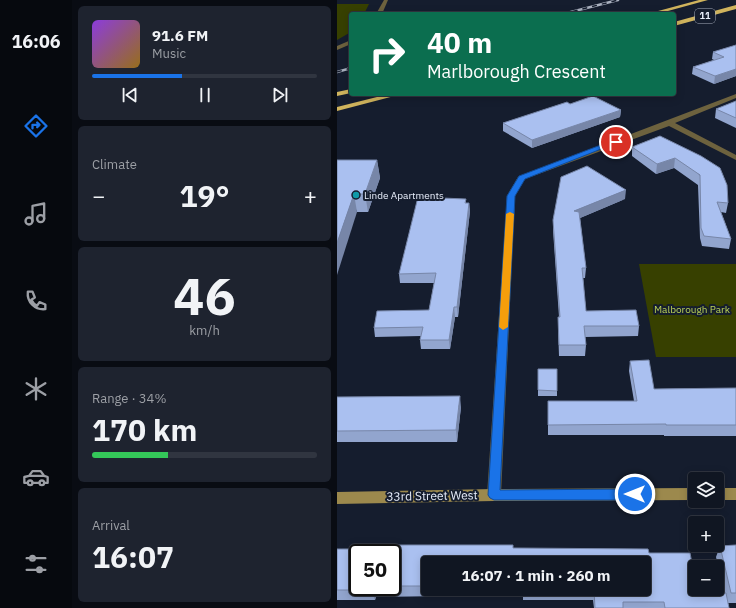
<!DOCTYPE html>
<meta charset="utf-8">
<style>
:root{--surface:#101622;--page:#1e232f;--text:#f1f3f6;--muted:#9c9fa5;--line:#303540;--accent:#1a73e8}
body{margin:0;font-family:"IBM Plex Sans",sans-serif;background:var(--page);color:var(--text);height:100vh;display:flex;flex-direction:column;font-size:15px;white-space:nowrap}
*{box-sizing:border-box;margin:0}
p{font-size:13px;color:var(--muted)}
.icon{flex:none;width:22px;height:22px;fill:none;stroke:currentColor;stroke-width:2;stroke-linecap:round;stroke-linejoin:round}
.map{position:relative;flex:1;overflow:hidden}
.sheet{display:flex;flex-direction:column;gap:6px;padding:6px;background:#090c13;width:265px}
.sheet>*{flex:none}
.banner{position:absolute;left:12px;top:12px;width:327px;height:84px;border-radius:4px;box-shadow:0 2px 10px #0003,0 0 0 1px var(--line);background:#0b6e4f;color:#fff;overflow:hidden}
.controls{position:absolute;left:351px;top:472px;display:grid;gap:8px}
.controls a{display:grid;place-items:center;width:36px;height:36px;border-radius:4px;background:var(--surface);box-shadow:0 2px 10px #0003,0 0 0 1px var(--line);font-size:20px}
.speed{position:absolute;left:12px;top:544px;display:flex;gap:8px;font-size:20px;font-weight:700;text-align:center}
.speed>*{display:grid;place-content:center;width:52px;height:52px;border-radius:50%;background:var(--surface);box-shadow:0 2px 10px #0003,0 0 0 1px var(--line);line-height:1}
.speed .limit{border:2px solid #111;border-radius:6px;background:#fff;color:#111}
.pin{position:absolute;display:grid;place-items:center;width:34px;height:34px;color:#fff;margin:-17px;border:2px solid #fff;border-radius:50%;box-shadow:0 1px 4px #0007}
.me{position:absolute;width:44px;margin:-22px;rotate:270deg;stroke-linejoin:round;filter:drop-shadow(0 0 3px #0008)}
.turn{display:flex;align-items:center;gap:14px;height:84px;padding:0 12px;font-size:18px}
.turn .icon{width:52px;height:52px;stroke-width:2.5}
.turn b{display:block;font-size:28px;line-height:34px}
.big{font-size:30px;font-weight:800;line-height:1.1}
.sheet .tile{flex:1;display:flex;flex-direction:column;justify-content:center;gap:6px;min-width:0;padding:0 14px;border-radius:6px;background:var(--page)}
.sheet .dial{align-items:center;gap:0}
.dial b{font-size:52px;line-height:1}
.song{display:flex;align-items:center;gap:12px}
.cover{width:48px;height:48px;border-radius:6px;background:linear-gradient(135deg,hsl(270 70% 55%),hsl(40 70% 35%))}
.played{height:4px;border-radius:2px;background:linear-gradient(90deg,var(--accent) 40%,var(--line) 40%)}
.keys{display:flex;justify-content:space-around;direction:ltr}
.heat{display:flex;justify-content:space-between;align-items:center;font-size:22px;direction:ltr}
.charge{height:6px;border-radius:3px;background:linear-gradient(90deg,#34c759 34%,var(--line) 0)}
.trip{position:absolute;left:84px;top:556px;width:230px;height:40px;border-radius:4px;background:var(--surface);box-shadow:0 2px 10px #0003,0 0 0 1px var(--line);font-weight:800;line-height:40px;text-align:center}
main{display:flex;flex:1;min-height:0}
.tab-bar{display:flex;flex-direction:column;width:72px;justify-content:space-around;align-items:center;background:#06090e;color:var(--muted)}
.tab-bar .icon{width:28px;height:28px}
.tab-bar .current{color:var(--accent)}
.tab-bar b{font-size:18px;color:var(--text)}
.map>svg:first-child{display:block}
.green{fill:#374000}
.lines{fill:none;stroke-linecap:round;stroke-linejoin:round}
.minor{fill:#6d623e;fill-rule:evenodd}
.tertiary{fill:#6d623e;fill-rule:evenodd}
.secondary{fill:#9c894d;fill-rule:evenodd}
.trunk{fill:#d0b45d;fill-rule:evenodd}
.rail-casing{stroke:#aab1bf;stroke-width:2.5}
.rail{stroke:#151d2e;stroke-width:1.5;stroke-dasharray:5;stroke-linecap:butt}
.wall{fill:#92a5ce;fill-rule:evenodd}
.shaded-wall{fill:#7786a8}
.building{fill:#aac0f0;stroke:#7786a8}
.route{fill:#1a73e8;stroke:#114b97}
.slow{fill:#f59e0b}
.culture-dot{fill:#0f9aa8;stroke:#151d2e;stroke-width:1.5}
.labels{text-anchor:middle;stroke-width:4;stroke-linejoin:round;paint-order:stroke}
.shield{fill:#151d2e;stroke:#a9b0be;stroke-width:1}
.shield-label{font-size:9px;font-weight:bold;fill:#e9effc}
.poi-label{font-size:10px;fill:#e9effc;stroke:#151d2e;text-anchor:start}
.park-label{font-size:10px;fill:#bdd458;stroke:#151d2e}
.near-street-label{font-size:12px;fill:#e9effc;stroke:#151d2e}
</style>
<main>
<nav class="tab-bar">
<b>16:06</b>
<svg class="icon current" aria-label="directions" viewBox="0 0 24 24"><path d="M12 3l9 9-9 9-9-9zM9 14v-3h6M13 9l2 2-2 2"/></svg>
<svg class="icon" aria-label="music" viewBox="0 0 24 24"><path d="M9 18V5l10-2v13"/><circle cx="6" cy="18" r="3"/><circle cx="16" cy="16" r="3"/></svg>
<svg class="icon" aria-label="phone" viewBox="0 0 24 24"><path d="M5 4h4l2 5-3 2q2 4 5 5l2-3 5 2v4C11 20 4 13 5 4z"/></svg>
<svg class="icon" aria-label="climate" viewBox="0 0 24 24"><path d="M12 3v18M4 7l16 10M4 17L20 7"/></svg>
<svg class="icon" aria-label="car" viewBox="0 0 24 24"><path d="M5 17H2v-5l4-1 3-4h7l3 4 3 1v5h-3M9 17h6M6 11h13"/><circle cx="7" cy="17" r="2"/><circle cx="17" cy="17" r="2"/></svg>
<svg class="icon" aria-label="filters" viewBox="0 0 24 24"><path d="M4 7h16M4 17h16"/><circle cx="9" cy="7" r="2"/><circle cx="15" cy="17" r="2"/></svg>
</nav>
<section class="sheet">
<div class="tile">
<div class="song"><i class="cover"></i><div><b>91.6 FM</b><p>Music</p></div></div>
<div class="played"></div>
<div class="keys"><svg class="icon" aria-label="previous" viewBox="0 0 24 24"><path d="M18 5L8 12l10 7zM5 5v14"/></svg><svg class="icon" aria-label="pause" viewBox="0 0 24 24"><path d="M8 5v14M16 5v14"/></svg><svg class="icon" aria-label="next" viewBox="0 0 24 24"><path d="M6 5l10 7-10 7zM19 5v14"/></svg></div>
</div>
<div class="tile"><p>Climate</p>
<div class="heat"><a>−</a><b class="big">19°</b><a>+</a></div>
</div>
<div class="tile dial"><b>46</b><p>km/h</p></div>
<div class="tile"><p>Range · 34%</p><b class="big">170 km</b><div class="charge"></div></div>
<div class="tile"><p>Arrival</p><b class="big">16:07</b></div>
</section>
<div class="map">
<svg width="399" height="608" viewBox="0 0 399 608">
<rect width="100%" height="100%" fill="#151d2e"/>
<g class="green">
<path d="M0 4H32L27 14H14V32L0 40Z"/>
<path d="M302 264H399V357H319Z"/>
</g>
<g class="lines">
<path class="minor" d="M399 94V98L338 123 399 155V160L332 126 188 179 178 196 164 495 162 499 157 501 152 499 150 495 170 196 181 177Z"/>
<g class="tertiary">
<path d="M47 0H51L45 14H39Z"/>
<path d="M14 40V44L0 50V46Z"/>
</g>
<g class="secondary">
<path d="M358 488V500L157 501 0 504V492L157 489Z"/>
<rect x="380" y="488" width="19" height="12"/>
</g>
<g class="trunk">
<path d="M362 0H371L320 14H310Z"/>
<path d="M399 5V9L337 26V22Z"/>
<path d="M14 89V93L0 96V92Z"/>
<path d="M52 94H65L0 111V107Z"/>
</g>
<g class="rail-casing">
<g id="rail">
<path d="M226 14 281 0"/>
<path d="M0 72 14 68"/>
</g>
</g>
<use href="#rail" class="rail"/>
</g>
<g class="wall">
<path d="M399 45V76L377 84 355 74 356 67 377 60 375 59 376 52Z"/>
<path d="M399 101V128L378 118 379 109Z"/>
<path d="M233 104 284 110 283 117 195 148 166 131V123Z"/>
<path d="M323 136 391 203 389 213 384 212 394 239 392 249 365 246 363 238 361 185 337 168 319 174 295 156V147Z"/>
<path d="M0 160H40L43 178 31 212H20Z"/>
<path d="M129 199V203H132L133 211 121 317H118L113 349H84L83 340 84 336 38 337 37 328 92 310 97 283H63L62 274Z"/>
<path d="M288 199 243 218 249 268 248 278H246L249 311 302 326 301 336 248 337 249 345 248 356H222L221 327V317H222L216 230V220Z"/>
<path d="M293 361 317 389 399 388V436H327V435H211V401H297L292 371Z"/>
<rect x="201" y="369" width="19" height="27"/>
<path d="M0 397 124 407 120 442H0Z"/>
<path d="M399 545V603H391L392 608H257L256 600H186V596H108L39 597 38 600H0V549L176 548 312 553 361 592 387 593 379 557 383 546ZM55 553V587H21ZM91 563 307 589H91Z"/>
</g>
<g class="shaded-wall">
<path d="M399 69V76L377 84 378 76Z"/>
<path d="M284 110 283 117 195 148V140Z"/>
<path d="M338 158 337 168 319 174 320 164Z"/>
<path d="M40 160 43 178 31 212 28 194Z"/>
<path d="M289 190 288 199 236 221 237 211Z"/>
<path d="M17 194 20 212 0 275V243Z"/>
<path d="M132 203 133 211 121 317 120 307Z"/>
<path d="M117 307 118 317 113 349 112 340Z"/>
<path d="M123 396 124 407 120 442 119 430Z"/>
<path d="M36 587 39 597 38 600 35 590Z"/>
</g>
<g class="building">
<path d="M399 45V69L378 76 356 67 387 57 376 52Z"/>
<path d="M256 96 284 110 195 140 166 123 230 102 233 104Z"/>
<path d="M399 101V118L379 109Z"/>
<path d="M323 136 364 156 383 168 390 185 391 203 380 202 394 239 367 236 364 228 363 175 338 158 320 164 295 147Z"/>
<path d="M0 160H40L28 194H17L0 243Z"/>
<path d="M250 166 289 190 237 211 242 212 249 268H245L249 311 299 310 302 326H247L249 345H222L221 317H223L216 220 224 177Z"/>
<path d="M81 197 129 199 128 203H132L120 307H117L112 340H83L86 327 37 328 40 311 92 310 99 273 62 274Z"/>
<path d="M312 360 317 389 399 388V425H329V424L211 425V401H300L293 361Z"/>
<path d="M201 369H220V391L201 390Z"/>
<path d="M123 396 119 430 0 431V397Z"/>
<path d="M55 545H176V548L311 549 312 553H353L358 579V589H360L361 592 389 593 392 608H328L327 602H286V608H258L257 590H186V589H307V563H91V586H55V553H21V587H36L35 590H0V549H54Z"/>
<path d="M399 545V593H394L383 546Z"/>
</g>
<path class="route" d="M277 140 282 142 188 179 178 196 163 490 298 489 302 491 304 494 302 498 298 500H157L153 498 151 495 170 196 182 176Z"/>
<path class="slow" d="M173 212 177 214 171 327 166 330 162 327 169 214Z"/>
<circle class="culture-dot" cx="19" cy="195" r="4"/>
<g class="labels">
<rect class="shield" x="358" y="9" width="20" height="14" rx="3"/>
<g class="shield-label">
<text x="368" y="19">11</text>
</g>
<g class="poi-label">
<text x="27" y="199">Linde Apartments</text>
</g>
<g class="park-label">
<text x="355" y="313">Malborough Park</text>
</g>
<g class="near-street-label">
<text transform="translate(95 496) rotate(-1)" y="4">33rd Street West</text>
</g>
</g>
</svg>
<div class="controls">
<a><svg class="icon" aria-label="layers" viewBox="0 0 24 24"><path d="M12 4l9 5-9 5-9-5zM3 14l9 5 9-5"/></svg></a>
<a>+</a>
<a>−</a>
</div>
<div class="speed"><div class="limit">50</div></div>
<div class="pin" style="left:279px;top:142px;background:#d93025"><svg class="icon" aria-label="arrive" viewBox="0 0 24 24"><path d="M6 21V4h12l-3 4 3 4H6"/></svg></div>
<svg class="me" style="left:298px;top:494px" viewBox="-20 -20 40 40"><circle r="17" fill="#1a73e8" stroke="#fff" stroke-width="3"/><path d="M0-11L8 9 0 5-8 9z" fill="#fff"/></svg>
<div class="trip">16:07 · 1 min · 260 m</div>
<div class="banner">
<div class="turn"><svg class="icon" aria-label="right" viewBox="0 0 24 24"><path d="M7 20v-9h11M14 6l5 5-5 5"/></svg><div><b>40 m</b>Marlborough Crescent</div></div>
</div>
</div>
</main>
